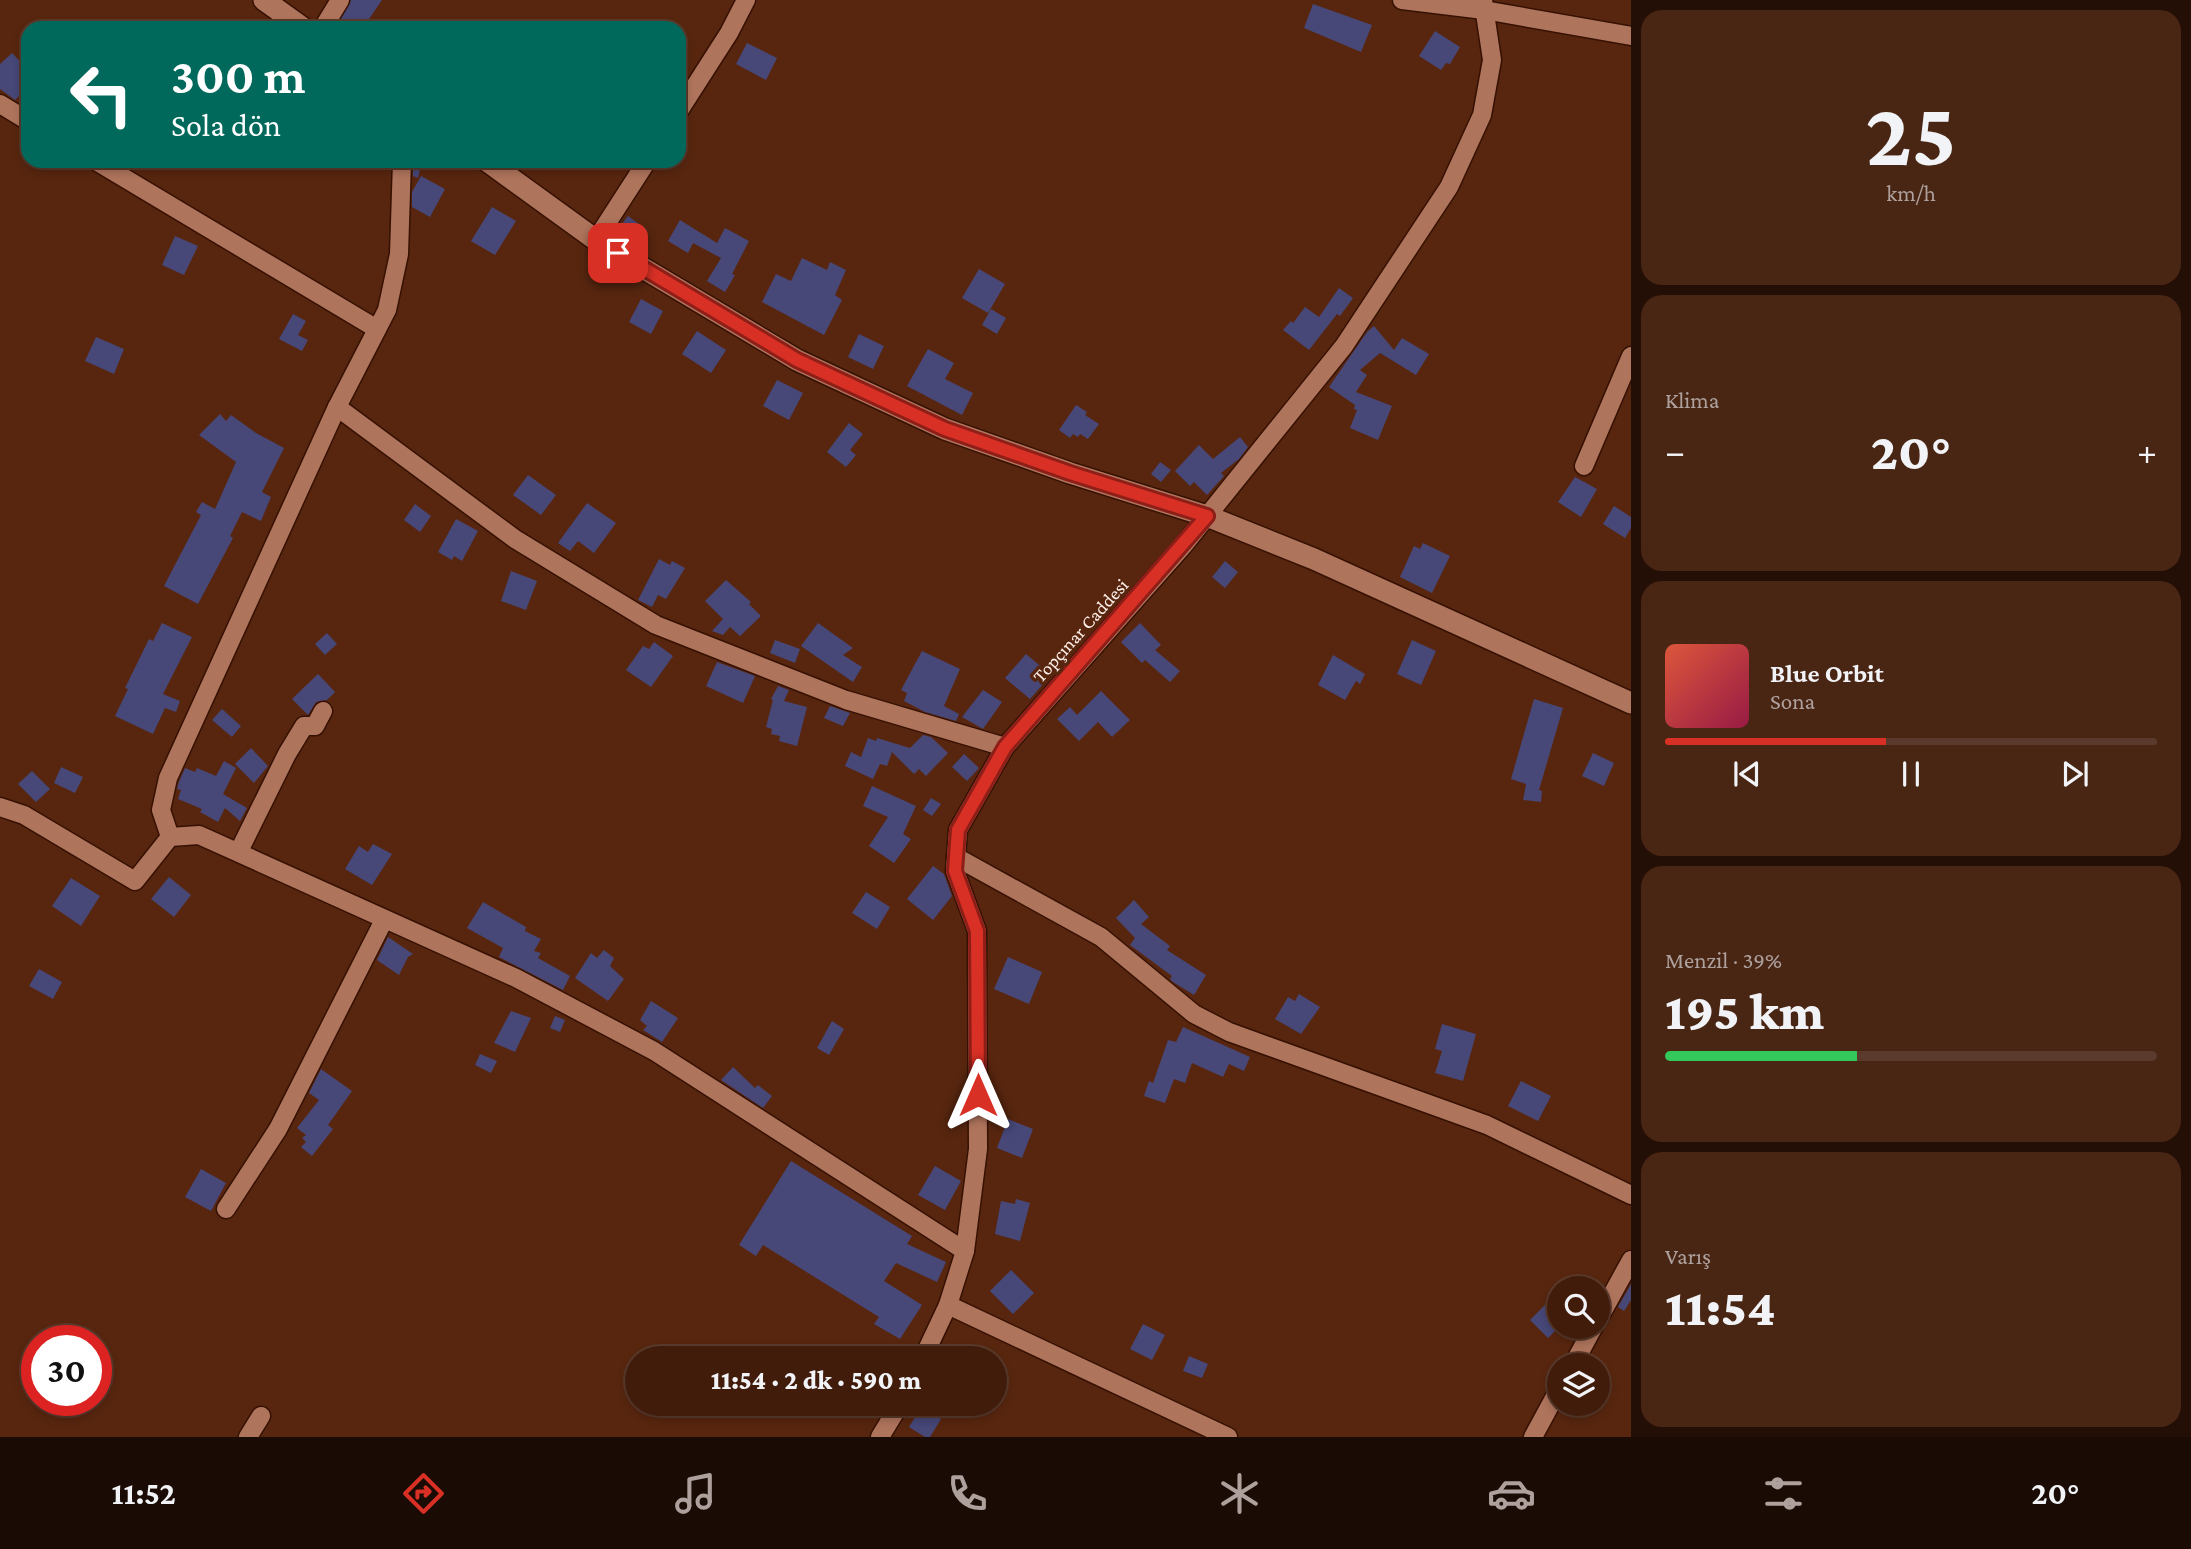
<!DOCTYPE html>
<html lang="tr">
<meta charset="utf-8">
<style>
:root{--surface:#421c0b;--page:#492514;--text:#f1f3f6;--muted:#aea19d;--line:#5a3a2c;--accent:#d93025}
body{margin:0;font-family:"Crimson Pro",serif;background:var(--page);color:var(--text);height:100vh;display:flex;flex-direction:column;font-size:26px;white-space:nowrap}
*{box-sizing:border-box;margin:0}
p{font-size:23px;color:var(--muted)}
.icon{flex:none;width:38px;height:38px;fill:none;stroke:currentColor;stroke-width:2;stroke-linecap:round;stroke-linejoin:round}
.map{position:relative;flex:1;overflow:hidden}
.panel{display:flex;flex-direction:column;gap:10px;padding:10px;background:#240f06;width:560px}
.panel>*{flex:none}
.top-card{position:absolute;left:21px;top:21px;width:665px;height:147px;border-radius:21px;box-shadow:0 4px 10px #0003,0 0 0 2px var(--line);background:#00695c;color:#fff;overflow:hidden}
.controls{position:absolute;left:1547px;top:1276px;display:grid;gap:14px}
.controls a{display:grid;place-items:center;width:63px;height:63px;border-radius:50%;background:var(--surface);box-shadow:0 4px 10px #0003,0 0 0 2px var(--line);font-size:35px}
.speed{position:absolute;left:21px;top:1325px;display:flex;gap:14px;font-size:35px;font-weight:700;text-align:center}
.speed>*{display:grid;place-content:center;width:91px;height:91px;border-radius:50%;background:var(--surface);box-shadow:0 4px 10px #0003,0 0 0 2px var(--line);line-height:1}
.speed .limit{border:10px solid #d22;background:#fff;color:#111}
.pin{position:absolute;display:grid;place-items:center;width:60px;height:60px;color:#fff;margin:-30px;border-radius:14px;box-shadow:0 4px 10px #0006}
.me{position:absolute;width:77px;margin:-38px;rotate:0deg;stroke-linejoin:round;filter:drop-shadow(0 0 5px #0008)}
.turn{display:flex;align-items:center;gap:24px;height:147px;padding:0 35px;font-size:32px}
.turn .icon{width:91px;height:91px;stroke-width:2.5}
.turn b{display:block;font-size:49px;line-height:60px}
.big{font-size:52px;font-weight:800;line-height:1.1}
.panel .tile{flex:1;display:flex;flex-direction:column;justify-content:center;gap:10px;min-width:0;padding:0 24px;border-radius:21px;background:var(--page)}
.panel .dial{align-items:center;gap:0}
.dial b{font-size:91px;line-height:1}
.song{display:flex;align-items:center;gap:21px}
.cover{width:84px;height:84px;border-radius:10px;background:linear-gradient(135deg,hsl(10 70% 55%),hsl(340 70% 35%))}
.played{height:7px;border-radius:4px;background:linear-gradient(90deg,var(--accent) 45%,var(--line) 45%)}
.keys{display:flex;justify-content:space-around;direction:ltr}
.heat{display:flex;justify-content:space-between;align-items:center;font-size:38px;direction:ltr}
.charge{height:10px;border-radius:5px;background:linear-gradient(90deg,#34c759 39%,var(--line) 0)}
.trip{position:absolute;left:625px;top:1346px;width:382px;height:70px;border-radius:35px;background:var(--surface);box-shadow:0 4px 10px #0003,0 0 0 2px var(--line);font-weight:800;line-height:70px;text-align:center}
.menu{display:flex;height:112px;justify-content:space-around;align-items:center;background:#1a0b04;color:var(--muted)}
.menu .icon{width:49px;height:49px}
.menu .selected{color:var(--accent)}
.menu b{font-size:32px;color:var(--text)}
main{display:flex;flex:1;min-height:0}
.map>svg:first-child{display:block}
.building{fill:#474778}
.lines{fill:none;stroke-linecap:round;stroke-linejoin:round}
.minor-casing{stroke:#361102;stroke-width:21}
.tertiary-casing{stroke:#361102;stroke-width:24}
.minor{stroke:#af745c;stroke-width:18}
.tertiary{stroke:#af745c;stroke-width:21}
.route-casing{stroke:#8d1f18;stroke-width:18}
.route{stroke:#d93025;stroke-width:12}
.labels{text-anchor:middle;stroke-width:7;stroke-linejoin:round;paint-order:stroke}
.street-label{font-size:19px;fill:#fceee9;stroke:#58260f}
</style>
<main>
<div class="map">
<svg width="1631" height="1437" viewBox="0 0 1631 1437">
<rect width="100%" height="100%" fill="#58260f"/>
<g class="building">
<path d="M351 0H382L363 28H336Z"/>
<path d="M1313 4 1372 25 1361 52 1304 28Z"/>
<path d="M1435 31 1460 47 1450 64 1446 63 1441 70 1419 56Z"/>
<path d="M747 43 777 58 766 80 736 64Z"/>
<path d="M12 53 28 70 22 76 28 82V87L15 100 0 89V64Z"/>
<path d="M413 161H422L418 178 413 176Z"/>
<path d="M421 176 445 189 430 217 412 207V192Z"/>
<path d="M492 207 516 221 495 255 471 241Z"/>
<path d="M628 216 647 230 635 244 617 230Z"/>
<path d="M680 220 717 243 725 228 749 241 732 274 735 275 725 292 707 281 721 258 693 243 688 253 668 241Z"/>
<path d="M175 236 198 246 184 275 162 265Z"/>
<path d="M802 258 827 270 830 262 846 270 835 295 842 300 824 335 762 302 776 274 791 281Z"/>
<path d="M979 269 1005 284 988 313 962 298Z"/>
<path d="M1339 288 1353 298 1340 316 1337 314 1309 350 1283 330 1291 321 1293 323 1305 307 1319 317Z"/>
<path d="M641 299 663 311 651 334 629 322Z"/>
<path d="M991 309 1006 318 997 334 982 325Z"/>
<path d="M293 314 306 321 298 335 308 340 302 351 279 339Z"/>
<path d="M1374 326 1394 350 1402 338 1429 354 1416 375 1380 353 1360 370 1367 375 1356 392 1392 406 1378 440 1350 428 1357 410 1354 409 1355 405 1329 387 1367 332Z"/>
<path d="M697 331 726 350 711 373 682 354Z"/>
<path d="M859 334 884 346 873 369 848 357Z"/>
<path d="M96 337 124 349 114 374 85 361Z"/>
<path d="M928 349 954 363 945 379 973 393 962 415 907 386Z"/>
<path d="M777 380 803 393 789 420 763 406Z"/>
<path d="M1076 405 1087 412 1085 415 1099 424 1088 439 1080 434 1078 437 1073 434 1070 438 1059 430Z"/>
<path d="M220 414 226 421 231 415 256 433 284 448 262 492 271 497 261 521 242 512 230 536 233 538 198 604 164 586 201 515 196 512 202 502 215 509 236 462 199 435Z"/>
<path d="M849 423 863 434 850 450 856 455 846 467 827 452Z"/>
<path d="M1240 437 1248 447 1239 459 1221 473 1224 476 1207 495 1194 482 1190 486 1175 471 1199 445 1213 459Z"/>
<path d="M1160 462 1171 470 1161 482 1151 474Z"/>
<path d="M528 475 556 495 541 515 513 495Z"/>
<path d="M1575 477 1597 489 1581 517 1558 502Z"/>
<path d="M587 503 616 523 594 553 578 541 570 551 558 543Z"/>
<path d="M415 504 431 516 420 532 404 520Z"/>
<path d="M1614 506 1631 517V528L1625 538 1603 524Z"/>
<path d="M456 519 478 531 462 561 454 556 452 560 438 552Z"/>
<path d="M1423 543 1450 556 1432 593 1400 577 1414 546 1420 549Z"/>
<path d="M659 559 670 565 672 561 685 568 666 599 658 595 652 607 638 600Z"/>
<path d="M1225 561 1238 572 1225 588 1212 577Z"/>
<path d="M511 571 537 581 526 610 501 601Z"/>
<path d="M726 580 751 602 749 604 761 616 740 636 730 627 723 635 712 631 723 619 705 601Z"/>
<path d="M162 623 192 637 163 694 180 701 176 712 165 708 153 734 115 716 128 689 125 688 149 639 153 641Z"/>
<path d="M818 623 853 648 843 655 862 667 853 682 801 646Z"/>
<path d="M1140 623 1161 645 1155 650 1180 671 1170 682 1145 660 1142 663 1121 642Z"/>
<path d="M327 633 337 644 325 655 315 644Z"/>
<path d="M775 640 800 649 795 663 770 653Z"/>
<path d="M1412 640 1436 651 1421 685 1397 674Z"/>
<path d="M654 642 673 656 651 687 626 670 643 646 649 649Z"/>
<path d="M922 651 960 669 944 706 959 714 956 721 925 712 904 701 907 693 901 690Z"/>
<path d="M1026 654 1051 675 1030 699 1005 678Z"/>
<path d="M1333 655 1365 674 1360 684 1356 681 1345 700 1318 685Z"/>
<path d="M717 662 755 676 743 703 706 686Z"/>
<path d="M318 674 335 692 327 700 316 702 308 715 292 699Z"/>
<path d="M778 686 789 690 784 701 807 707 797 746 779 741 780 736 771 734 772 729 766 727 773 700 771 699Z"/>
<path d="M983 690 1002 702 983 729 962 717Z"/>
<path d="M1101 691 1130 720 1112 737 1098 722 1079 741 1057 719 1070 707 1077 715Z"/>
<path d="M1534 699 1563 708 1539 790 1542 791 1541 802 1523 800 1526 784 1511 779Z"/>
<path d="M830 706 850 713 843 726 824 718Z"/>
<path d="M222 709 241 726 232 737 212 720Z"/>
<path d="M923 735 931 737 948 753 926 776 919 769 914 774 892 752 887 766 880 764 873 779 845 766 851 752 861 757 868 738 876 741 877 738 910 748Z"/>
<path d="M251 748 268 766 254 783 235 764Z"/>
<path d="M1593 753 1614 763 1604 786 1582 776Z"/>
<path d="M964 754 979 768 967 781 952 767Z"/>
<path d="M224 761 236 768 223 794 247 808 240 821 225 808 218 822 200 812 202 809 178 799 181 790 177 789 179 782 185 768 195 772 197 768 216 776Z"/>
<path d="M61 767 83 777 75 793 54 783Z"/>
<path d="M32 771 50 789 36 802 18 784Z"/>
<path d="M872 786 916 806 903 834 911 839 894 863 869 846 888 817 863 806Z"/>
<path d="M931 798 941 804 932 816 923 810Z"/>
<path d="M373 844 392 854 372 885 345 869 359 846 368 852Z"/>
<path d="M933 866 944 874 952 896 933 920 907 899Z"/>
<path d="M169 877 191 895 174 917 151 899Z"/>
<path d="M71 878 100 896 81 926 52 906Z"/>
<path d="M866 892 890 907 877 929 852 913Z"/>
<path d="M1134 900 1149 917 1141 924 1170 946 1167 950 1206 975 1194 995 1173 982 1170 979 1172 976 1130 945 1135 938 1116 918Z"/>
<path d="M483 902 526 927 525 931 541 939 534 951 541 953 538 958 570 976 563 990 499 957 503 948 467 928Z"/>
<path d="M388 937 413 954 408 957 399 975 377 960Z"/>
<path d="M604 950 614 958 610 966 624 979 608 1001 575 978 591 953 597 958Z"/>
<path d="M1008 957 1042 972 1029 1004 994 989Z"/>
<path d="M39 969 62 982 53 999 29 986Z"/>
<path d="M1299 994 1320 1007 1301 1034 1275 1019 1288 997 1295 1001Z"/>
<path d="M651 1001 678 1018 662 1042 643 1030 647 1026 640 1020Z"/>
<path d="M511 1011 531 1018 515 1052 494 1043Z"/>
<path d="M555 1016 565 1020 560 1032 550 1028Z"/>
<path d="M832 1021 844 1029 829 1055 817 1048Z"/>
<path d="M1442 1024 1476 1034 1463 1081 1435 1073 1442 1051 1435 1049Z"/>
<path d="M1183 1027 1250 1057 1244 1071 1229 1064 1223 1077 1192 1063 1185 1083 1174 1079 1165 1103 1144 1096 1149 1081 1153 1083 1168 1040 1176 1042Z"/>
<path d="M480 1054 497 1061 491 1073 475 1065Z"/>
<path d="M733 1067 755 1088 758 1085 772 1096 763 1108 721 1080Z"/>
<path d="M321 1069 352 1091 328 1125 333 1129 312 1156 301 1147 306 1142 302 1138 306 1135 297 1128 319 1100 309 1093Z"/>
<path d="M1521 1081 1551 1096 1538 1121 1508 1106Z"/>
<path d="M1008 1119 1033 1129 1022 1158 997 1148Z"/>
<path d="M791 1161 912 1236 907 1244 946 1262 937 1282 896 1263 884 1281 922 1305 900 1339 874 1324 879 1317 763 1245 756 1256 739 1245Z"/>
<path d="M935 1166 961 1181 945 1210 918 1195Z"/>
<path d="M201 1169 226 1183 211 1211 185 1197Z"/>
<path d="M1016 1199 1030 1203 1020 1241 995 1234 1001 1201 1015 1204Z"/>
<path d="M1011 1270 1034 1293 1013 1314 990 1291Z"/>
<path d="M1631 1284V1300L1624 1311 1618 1307Z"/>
<path d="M1550 1300 1559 1310V1327L1548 1338 1530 1320Z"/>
<path d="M1143 1324 1165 1335 1152 1360 1130 1349Z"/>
<path d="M1189 1356 1208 1364 1202 1378 1183 1371Z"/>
<path d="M922 1406 941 1419 930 1437H925L909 1427Z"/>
</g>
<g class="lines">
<g class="minor-casing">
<g id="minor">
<path d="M1402 0 1484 10 1631 36"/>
<path d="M323 28 340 0"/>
<path d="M0 104 28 121"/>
<path d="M679 111 729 33 746 0"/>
<path d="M96 161 377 329"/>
<path d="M596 240 647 161"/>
<path d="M337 407 515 539 656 625 846 700 1005 747"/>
<path d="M1584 466 1631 356"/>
<path d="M0 807 24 815 135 881 170 837 199 835 516 978 654 1051 965 1251"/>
<path d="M170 837 161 810 168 778 337 407 387 310 399 254 402 161"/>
<path d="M239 851 287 754 304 726H315L323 711"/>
<path d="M956 857 1101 937 1194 1014 1229 1032 1487 1125 1631 1195"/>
<path d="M226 1209 278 1129 384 920"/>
<path d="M948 1305 1228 1437"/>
<path d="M1598 1320 1631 1260"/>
<path d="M923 1358 948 1305 965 1251 978 1149 977 931 955 871 958 830 1005 747 1183 546 1344 346 1449 187 1482 115 1492 60 1483 0"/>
<path d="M1573 1365 1594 1326"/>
<path d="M248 1437 261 1416"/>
<path d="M880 1437 900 1404"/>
<path d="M1533 1437 1559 1389"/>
</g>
</g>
<g class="tertiary-casing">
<g id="tertiary">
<path d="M264 0 303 28"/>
<path d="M487 161 596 240 797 360 945 429 1070 473 1207 516 1314 559 1631 703"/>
</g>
</g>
<use href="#minor" class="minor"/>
<use href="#tertiary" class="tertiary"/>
</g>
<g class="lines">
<g class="route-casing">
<path id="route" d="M618 253 797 360 945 429 1070 473 1207 516 1005 747 958 830 955 871 977 931 978 1095"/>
</g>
<use href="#route" class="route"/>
</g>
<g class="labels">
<g class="street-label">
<text transform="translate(1080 630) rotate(-48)" y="7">Topçınar Caddesi</text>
</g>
</g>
</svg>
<div class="controls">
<a><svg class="icon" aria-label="search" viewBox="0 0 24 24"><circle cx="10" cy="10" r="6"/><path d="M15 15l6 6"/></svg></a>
<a><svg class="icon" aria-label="layers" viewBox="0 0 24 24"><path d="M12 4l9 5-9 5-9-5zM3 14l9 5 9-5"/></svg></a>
</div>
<div class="speed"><div class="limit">30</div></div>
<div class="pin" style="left:618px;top:253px;background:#d93025"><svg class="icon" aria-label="arrive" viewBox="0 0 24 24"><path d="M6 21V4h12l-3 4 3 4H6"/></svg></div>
<svg class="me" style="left:978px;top:1095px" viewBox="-20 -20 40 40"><path d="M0-17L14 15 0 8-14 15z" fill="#d93025" stroke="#fff" stroke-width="4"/></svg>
<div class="trip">11:54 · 2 dk · 590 m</div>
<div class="top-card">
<div class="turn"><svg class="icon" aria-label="left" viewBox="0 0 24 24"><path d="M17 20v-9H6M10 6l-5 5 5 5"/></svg><div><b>300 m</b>Sola dön</div></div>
</div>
</div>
<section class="panel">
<div class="tile dial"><b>25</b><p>km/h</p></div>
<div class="tile"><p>Klima</p>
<div class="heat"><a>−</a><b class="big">20°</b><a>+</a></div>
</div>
<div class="tile">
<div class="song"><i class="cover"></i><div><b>Blue Orbit</b><p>Sona</p></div></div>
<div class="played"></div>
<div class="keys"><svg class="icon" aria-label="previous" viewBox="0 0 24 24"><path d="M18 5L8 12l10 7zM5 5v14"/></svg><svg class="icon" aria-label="pause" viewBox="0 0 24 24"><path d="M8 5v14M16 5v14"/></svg><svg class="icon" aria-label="next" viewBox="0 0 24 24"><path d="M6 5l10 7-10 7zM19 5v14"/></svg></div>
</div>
<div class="tile"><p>Menzil · 39%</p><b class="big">195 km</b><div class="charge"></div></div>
<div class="tile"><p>Varış</p><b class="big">11:54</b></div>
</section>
</main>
<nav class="menu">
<b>11:52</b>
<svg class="icon selected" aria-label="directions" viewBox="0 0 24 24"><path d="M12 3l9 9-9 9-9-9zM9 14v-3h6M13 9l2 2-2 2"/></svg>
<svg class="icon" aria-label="music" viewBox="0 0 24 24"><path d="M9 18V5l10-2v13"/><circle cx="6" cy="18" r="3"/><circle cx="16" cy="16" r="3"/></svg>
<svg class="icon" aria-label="phone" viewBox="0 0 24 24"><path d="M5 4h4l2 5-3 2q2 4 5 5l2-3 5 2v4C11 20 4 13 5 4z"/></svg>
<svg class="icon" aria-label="climate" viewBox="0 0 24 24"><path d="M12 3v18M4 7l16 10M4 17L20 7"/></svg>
<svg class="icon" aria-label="car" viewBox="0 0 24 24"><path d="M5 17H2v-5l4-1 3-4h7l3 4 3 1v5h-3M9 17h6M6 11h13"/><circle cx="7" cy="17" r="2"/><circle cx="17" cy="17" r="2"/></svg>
<svg class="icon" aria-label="filters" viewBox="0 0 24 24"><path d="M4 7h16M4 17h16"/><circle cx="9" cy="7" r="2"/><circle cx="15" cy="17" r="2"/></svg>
<b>20°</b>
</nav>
